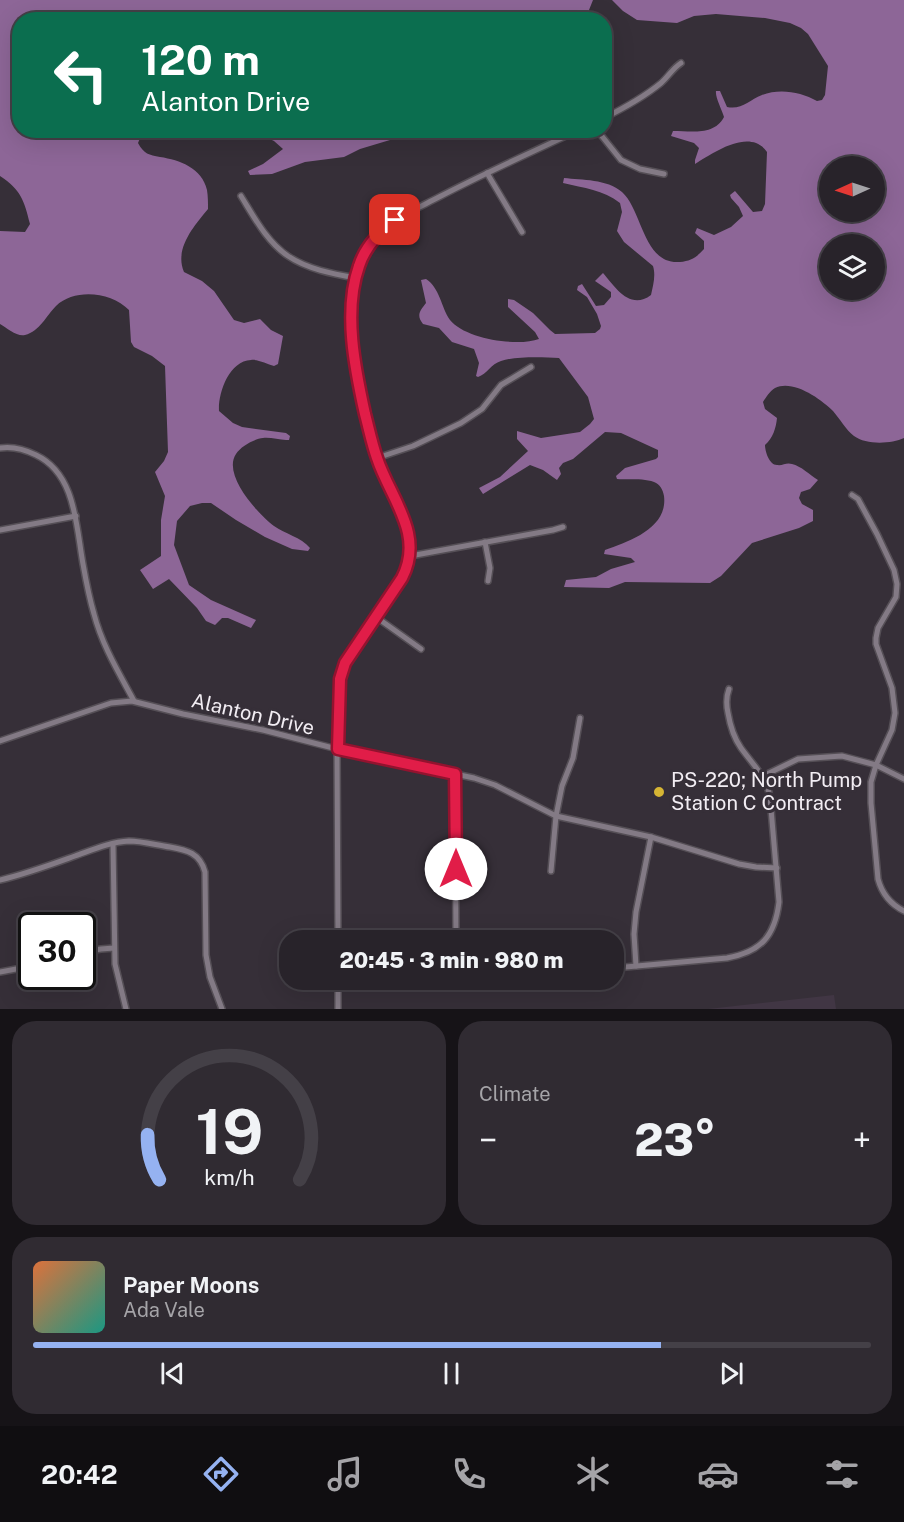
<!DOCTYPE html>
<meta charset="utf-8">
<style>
:root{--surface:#28232a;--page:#302b32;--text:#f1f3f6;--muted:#a5a4a8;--line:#444047;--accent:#95b2f1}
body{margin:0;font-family:"Public Sans",sans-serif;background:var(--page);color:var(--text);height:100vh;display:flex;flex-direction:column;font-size:22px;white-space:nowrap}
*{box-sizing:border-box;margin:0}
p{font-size:20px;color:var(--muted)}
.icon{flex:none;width:33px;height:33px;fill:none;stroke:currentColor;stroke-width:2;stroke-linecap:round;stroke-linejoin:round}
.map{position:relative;height:1009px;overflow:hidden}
.sheet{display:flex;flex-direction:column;gap:12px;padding:12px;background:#161317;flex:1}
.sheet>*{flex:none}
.banner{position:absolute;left:12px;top:12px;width:600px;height:126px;border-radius:24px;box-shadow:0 6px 24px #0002,0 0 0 2px var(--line);background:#0b6e4f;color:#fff;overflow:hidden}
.needle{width:39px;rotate:267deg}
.controls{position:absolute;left:819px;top:156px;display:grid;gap:12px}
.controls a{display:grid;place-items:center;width:66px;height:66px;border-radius:50%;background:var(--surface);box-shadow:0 6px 24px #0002,0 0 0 2px var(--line);font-size:30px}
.speed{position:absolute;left:18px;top:912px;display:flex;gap:12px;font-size:30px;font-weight:700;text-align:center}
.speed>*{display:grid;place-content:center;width:78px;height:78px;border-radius:50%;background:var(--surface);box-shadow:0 6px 24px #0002,0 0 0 2px var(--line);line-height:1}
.speed .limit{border:3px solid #111;border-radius:9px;background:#fff;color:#111}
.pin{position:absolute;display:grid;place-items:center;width:51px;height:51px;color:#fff;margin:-26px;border-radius:12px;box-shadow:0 3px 9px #0006}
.me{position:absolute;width:66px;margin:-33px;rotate:0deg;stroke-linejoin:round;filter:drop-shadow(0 0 4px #0008)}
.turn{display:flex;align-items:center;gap:21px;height:126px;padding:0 30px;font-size:27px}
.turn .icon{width:78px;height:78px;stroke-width:2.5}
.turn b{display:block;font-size:42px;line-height:51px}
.big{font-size:45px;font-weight:800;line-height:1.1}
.sheet .tile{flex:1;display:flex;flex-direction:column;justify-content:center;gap:9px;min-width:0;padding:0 21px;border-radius:24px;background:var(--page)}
.sheet .dial{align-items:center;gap:0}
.dial svg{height:156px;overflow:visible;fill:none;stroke:var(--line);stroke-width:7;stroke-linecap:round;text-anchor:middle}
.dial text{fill:var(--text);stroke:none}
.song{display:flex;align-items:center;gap:18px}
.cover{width:72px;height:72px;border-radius:9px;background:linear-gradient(135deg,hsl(20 70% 55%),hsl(170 70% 35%))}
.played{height:6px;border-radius:3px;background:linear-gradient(90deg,var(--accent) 75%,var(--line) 75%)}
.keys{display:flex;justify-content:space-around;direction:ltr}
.heat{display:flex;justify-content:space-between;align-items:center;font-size:33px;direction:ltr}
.sheet .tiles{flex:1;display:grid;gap:12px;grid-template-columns:1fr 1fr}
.tile:last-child{grid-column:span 2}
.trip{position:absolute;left:279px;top:930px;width:345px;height:60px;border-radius:24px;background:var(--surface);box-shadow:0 6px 24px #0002,0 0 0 2px var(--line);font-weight:800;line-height:60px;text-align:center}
.menu{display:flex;height:96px;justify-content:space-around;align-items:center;background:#100e11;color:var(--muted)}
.menu .icon{width:42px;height:42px}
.menu .on{color:var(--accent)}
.menu b{font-size:27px;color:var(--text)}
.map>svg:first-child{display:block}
.built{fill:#413644}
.water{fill:#8d6697;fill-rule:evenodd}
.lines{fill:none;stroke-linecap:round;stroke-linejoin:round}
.street-casing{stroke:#554f56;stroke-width:8}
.street{stroke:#837a85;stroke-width:5}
.route-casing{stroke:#92132f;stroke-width:15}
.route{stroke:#e11d48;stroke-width:10}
.poi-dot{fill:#d6b534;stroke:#362f38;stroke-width:2}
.labels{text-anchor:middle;stroke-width:6;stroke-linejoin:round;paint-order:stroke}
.street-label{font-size:20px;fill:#f2edf3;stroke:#362f38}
.poi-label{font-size:20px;fill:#f2edf3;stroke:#362f38;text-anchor:start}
</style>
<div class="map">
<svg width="904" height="1009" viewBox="0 0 904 1009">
<rect width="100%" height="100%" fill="#362f38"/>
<path class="built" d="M834 995 836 1009H708Z"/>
<g class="water">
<path d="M0 0H593L585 20H20V130L143 131 138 143C144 154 149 155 160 157 180 160 202 168 207 190 208 196 208 203 208 209 194 226 174 249 184 272L202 281 214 291 234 320 244 323 260 319 271 330 283 336 278 364 274 366C267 364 258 359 251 360 229 361 218 393 219 411L233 423 242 427 286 433 290 436 289 440H286C279 440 270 437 263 438 254 439 241 446 236 454 222 475 258 514 274 526 285 534 301 537 310 548L308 551 292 549 265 537 236 520 211 503H202L190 506 177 521 174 545 189 585 211 600 256 620 251 628 228 618H222L215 625 206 621 197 608 169 579 153 589 140 570 161 556V520L165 496 155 472 164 461 168 452 165 366 152 356 134 347 131 342 129 310C111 292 75 288 56 306 46 316 40 331 25 335 17 337 7 328 0 324V231L25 232 30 224C24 200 21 190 0 176Z"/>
<path d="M612 0H904V438C891 444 866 445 854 436 846 430 840 419 833 411 821 399 793 379 775 388 770 391 766 397 763 402L765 409 777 418C776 428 773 438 765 445 765 451 769 465 777 465 783 466 786 462 792 464 801 466 810 475 818 480L810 489 801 492 799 498 802 504 813 510V521L799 528 752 543 721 576 710 583 625 582 609 588 564 587 566 580 596 577 611 569 635 562 631 558 604 554 605 550C630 541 668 528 664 496 663 490 660 484 654 482 643 478 628 480 617 479L616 476 625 468 656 459 658 457V450L621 433 605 432 573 459 563 463 559 468 561 474 557 480 543 470 530 465 483 494 479 488 500 477 528 451 517 439V431L541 438 580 432 590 424 594 419 588 397 559 358C543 357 516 356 501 361 491 364 487 374 478 377L476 376 479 363 474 349 452 342 439 328 423 324C416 315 420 311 426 303L421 280 426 279C440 288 441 307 450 320 465 339 518 347 539 339L535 332 508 307V299L514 300 533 313 550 330 555 334 595 333 600 329 601 326 597 314 587 297 577 290 578 286 582 284 596 306 604 305 611 297V292L595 281 603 273C615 287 630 311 651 295 653 285 656 276 653 266L624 242 617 231 622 212 620 203C603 190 584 188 563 183L564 178C582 180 607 179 622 192 643 211 643 265 680 262 691 261 697 257 704 249V241L695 233 697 228 714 235 731 227 743 216 739 207 731 198 730 195 735 191 753 212 762 211 765 204 767 152C750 127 713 153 695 164V160L699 148 694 143 671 136 673 131C691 131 714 136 724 117 722 110 715 97 716 91H720L727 107C742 110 749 100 762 95 780 88 801 92 817 101L822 100 825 95 828 66 808 34 801 28 790 23 765 18 716 14 694 16 677 23 637 20 623 11ZM830 166H874V212H830ZM874 244V290H830V244Z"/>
<path d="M253 131H404L390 140 360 149 344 157 305 162 272 174 250 175 248 171 263 164 283 149 274 141Z"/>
</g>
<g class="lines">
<g class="street-casing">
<g id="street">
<path d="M604 118C624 108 644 97 661 83 668 77 673 68 681 63"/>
<path d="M597 130 621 160 640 169 664 174"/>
<path d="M487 173 522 232"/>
<path d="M241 196C254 217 267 242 288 256 307 269 333 274 356 278"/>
<path d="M0 448C13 446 24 449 36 455 76 474 76 526 83 564 86 581 89 597 94 614 102 645 119 673 134 701"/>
<path d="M377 458 413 446 461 423 482 409 501 385 531 367"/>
<path d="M852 495 858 499 877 534 894 570 897 584 896 597 878 628 876 638V644L892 688 895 713 892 730 876 765 871 782V803L878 879C882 894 890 904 904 911"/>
<path d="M0 530 76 516"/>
<path d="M485 542 490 568 488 581"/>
<path d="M410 556 553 530 563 527"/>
<path d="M376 617 421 649"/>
<path d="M0 741 111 703 132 701 183 714 263 730 337 749 474 778 495 785 556 816 651 837 739 864 756 867 777 868"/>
<path d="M455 774 456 940"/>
<path d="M763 776 798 759 842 756 876 765 904 779"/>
<path d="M113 844 115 964 126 1009"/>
<path d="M551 871 556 816 562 786 573 758 580 718"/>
<path d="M0 880C26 874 50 865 75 856 92 850 110 842 129 841 142 841 156 845 170 847 187 850 200 853 205 872L206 955 210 977 222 1009"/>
<path d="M338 940 337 749 340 679 345 663 402 577C421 542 401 510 385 479 375 459 370 436 365 414 362 396 357 379 355 361 351 326 347 285 364 253 370 243 378 233 388 226 403 214 422 206 439 197 485 173 532 152 579 130"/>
<path d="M82 952 101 949 114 948"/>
<path d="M636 966 634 934 636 912 651 837"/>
<path d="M614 968 727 958C761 952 775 936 779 902L770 797C766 776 754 766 741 748 734 738 730 725 728 713 726 704 726 697 729 689"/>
<path d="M0 972 32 966"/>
<path d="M338 980V1009"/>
<path d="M447 985 453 980"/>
</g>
</g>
<use href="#street" class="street"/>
</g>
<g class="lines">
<g class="route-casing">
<path id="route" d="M395 220C379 232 365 247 359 266 343 311 355 369 365 414 369 429 372 444 377 458 390 498 425 534 402 578L345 663 340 679 338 749 455 774 456 869"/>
</g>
<use href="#route" class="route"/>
</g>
<circle class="poi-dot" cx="659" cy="792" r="6"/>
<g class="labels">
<g class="street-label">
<text transform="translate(253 714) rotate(13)" y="7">Alanton Drive</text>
</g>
<g class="poi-label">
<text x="671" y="787">PS-220; North Pump<tspan x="671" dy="23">Station C Contract</tspan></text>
</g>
</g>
</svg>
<div class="controls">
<a><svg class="needle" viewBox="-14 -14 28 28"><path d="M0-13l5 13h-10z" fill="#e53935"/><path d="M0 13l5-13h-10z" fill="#a5a4a8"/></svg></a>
<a><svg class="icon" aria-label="layers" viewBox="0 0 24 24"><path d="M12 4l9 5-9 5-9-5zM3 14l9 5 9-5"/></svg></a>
</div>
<div class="speed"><div class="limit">30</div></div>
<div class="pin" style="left:395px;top:220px;background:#d93025"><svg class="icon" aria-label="arrive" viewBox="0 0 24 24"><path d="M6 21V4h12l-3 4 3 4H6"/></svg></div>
<svg class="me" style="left:456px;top:869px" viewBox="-20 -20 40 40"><circle r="19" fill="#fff"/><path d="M0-13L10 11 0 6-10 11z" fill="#e11d48"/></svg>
<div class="trip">20:45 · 3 min · 980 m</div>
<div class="banner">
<div class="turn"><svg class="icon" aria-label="left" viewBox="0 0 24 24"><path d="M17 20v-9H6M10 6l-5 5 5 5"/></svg><div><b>120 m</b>Alanton Drive</div></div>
</div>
</div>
<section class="sheet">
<div class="tiles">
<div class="tile dial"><svg viewBox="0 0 100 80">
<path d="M14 69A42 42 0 1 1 86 69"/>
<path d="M14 69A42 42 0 0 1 8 46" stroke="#95b2f1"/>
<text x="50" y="56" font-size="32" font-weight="700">19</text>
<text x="50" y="72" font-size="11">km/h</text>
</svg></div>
<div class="tile"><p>Climate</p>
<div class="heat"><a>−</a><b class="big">23°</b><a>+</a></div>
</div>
<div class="tile">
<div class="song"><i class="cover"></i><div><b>Paper Moons</b><p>Ada Vale</p></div></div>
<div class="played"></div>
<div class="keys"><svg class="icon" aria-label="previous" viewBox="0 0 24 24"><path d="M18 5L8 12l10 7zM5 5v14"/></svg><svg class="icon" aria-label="pause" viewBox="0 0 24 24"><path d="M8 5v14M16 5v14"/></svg><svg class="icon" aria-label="next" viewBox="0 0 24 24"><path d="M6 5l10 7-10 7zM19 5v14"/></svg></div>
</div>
</div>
</section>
<nav class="menu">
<b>20:42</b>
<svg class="icon on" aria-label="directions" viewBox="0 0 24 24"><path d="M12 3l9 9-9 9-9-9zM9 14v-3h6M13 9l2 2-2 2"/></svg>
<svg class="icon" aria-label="music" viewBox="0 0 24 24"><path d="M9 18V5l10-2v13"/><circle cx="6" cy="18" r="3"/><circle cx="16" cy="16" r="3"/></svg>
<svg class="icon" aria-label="phone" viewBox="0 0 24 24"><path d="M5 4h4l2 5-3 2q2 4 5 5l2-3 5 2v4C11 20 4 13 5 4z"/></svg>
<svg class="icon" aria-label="climate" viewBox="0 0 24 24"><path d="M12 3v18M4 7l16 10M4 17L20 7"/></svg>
<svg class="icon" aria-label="car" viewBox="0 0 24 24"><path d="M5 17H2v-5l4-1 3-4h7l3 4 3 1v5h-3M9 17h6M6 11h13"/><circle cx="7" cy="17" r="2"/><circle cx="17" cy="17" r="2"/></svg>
<svg class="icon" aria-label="filters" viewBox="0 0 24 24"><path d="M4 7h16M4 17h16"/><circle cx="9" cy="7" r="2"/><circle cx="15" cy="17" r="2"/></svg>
</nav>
